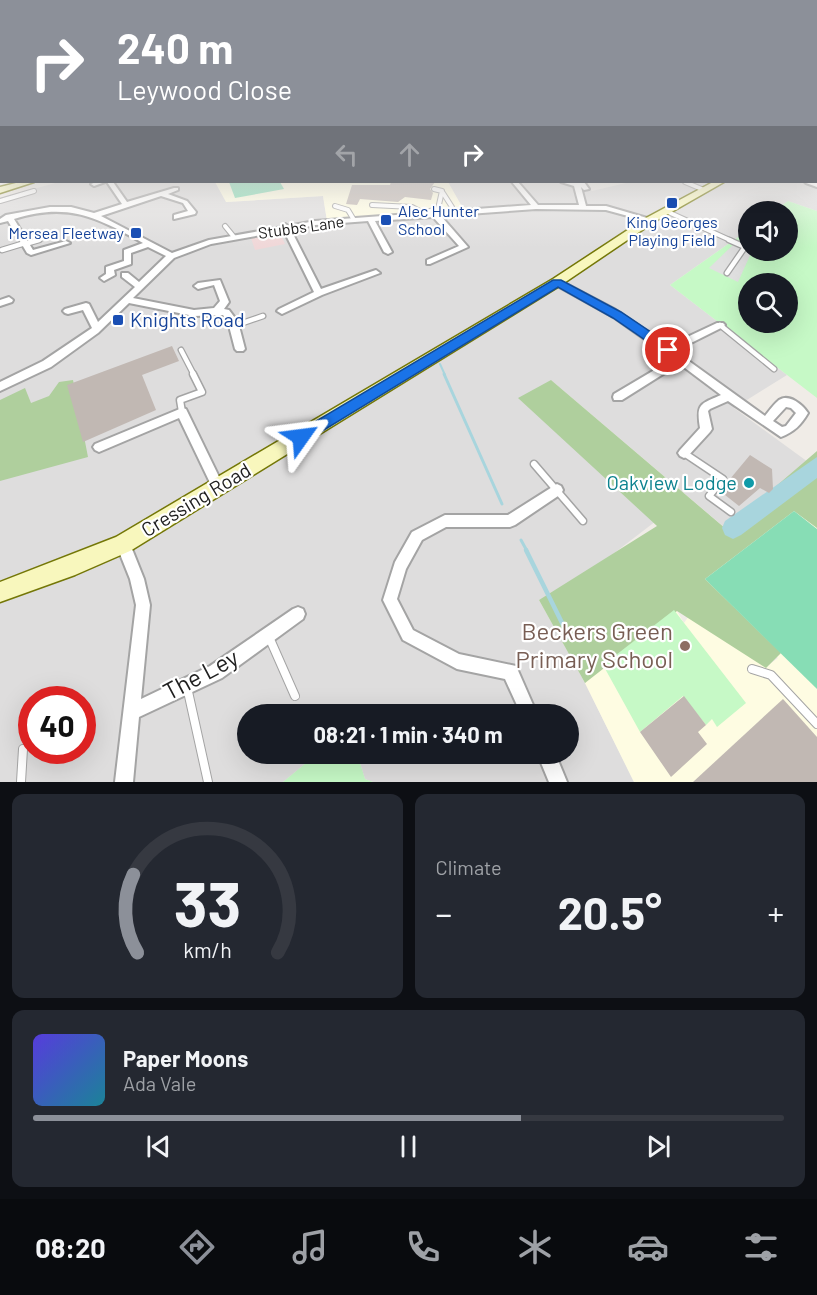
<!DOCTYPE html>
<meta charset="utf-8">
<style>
:root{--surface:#171b24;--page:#242831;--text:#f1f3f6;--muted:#9ea1a6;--line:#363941;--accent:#8c9099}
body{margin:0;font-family:Barlow,sans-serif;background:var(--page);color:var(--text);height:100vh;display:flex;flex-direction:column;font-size:22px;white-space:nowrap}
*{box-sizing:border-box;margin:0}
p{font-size:20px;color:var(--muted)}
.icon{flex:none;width:33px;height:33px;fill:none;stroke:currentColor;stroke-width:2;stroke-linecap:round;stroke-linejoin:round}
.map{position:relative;height:782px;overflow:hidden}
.panel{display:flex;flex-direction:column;gap:12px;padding:12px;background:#0d0f14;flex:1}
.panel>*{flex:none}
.guide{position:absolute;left:0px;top:0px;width:818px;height:183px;box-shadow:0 6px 24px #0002;background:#8c9099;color:#fff;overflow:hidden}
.fabs{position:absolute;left:738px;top:201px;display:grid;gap:12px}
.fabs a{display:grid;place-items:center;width:60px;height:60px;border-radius:50%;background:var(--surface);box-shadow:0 6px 24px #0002;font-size:30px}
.speed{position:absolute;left:18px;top:686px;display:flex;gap:12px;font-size:30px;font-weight:700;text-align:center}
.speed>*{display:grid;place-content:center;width:78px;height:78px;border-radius:50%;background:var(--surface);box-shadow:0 6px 24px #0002;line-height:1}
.speed .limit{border:9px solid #d22;background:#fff;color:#111}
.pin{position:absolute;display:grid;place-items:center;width:51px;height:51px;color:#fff;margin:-26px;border:3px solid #fff;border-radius:50%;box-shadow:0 2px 6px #0007}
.me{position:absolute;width:66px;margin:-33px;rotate:59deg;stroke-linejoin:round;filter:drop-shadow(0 0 4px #0008)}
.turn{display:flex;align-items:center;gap:21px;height:126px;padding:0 18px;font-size:27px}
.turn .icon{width:78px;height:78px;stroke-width:2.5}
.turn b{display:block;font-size:42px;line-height:51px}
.lanes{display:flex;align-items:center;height:57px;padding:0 18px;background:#0003;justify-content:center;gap:30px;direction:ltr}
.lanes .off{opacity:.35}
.big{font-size:45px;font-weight:700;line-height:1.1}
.panel .tile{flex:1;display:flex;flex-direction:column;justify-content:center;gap:9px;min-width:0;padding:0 21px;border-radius:12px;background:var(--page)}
.panel .dial{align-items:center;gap:0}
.dial svg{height:156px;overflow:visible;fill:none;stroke:var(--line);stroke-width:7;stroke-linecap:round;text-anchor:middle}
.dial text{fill:var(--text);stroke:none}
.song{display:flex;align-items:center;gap:18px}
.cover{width:72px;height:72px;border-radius:9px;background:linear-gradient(135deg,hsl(250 70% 55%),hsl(190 70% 35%))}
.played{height:6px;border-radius:3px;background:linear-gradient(90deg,var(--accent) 65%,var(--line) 65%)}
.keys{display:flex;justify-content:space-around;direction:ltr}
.heat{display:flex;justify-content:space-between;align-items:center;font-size:33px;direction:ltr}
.panel .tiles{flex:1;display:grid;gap:12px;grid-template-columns:1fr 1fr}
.tile:last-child{grid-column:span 2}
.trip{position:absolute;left:237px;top:704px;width:342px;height:60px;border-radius:30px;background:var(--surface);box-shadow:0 6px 24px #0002;font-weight:700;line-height:60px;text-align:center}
.tab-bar{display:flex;height:96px;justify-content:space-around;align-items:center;background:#090b0e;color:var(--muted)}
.tab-bar .icon{width:42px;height:42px}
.tab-bar .current{color:var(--accent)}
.tab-bar b{font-size:27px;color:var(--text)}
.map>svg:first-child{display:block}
.residential{fill:#dedddd;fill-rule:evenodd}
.commercial{fill:#f0d7d8}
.education{fill:#fefce2}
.forest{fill:#afcf9d}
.park{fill:#c6f9c6;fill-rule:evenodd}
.pitch{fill:#87ddb5}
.parking{fill:#e0e0e0}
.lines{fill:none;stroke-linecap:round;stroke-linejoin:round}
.stream-far2{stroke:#a8d5dd;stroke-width:2}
.stream-far1{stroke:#a8d5dd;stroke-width:3}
.stream{stroke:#a8d5dd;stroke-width:4.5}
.river{fill:#a8d5dd;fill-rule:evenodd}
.building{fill:#c1b8b3}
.lane-far3-casing{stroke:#a4a4a4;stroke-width:6}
.lane-far2-casing{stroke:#a4a4a4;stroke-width:7}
.lane-far1-casing{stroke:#a4a4a4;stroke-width:9}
.lane-casing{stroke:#a4a4a4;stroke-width:10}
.street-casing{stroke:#a4a4a4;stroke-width:4}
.secondary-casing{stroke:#747707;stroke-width:3}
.lane-far3{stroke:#fff;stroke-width:4}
.lane-far2{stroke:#fff;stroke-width:4.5}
.lane-far1{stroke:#fff;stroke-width:6}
.lane{stroke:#fff;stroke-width:8}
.street{fill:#fff;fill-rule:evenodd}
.secondary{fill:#f8f7bd;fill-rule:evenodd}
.route{fill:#1a73e8;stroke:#114b97;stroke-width:1.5}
.transit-dot{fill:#1a4fb4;stroke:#fff;stroke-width:2}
.culture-dot{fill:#0f9aa8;stroke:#fff;stroke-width:2}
.education-dot{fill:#8d6e63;stroke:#fff;stroke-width:2}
.labels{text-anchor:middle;stroke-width:4.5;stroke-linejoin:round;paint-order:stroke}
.far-transit-label{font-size:16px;fill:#164399;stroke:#fff;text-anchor:start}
.far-street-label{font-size:16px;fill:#202020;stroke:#fff}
.transit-label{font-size:20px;fill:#164399;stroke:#fff;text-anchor:start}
.culture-label{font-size:20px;fill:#0d838f;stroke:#fff;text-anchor:end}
.street-label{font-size:20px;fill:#202020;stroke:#fff}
.near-education-label{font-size:24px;fill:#785e54;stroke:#fff;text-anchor:end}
.near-street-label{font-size:24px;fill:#202020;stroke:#fff}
</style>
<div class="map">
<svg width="817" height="782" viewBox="0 0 817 782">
<rect width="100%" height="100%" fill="#f0ece7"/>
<path class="residential" d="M817 138V211L788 201 774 211 748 212V230L670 285 787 375 734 408 808 462 784 488 724 527 551 380 656 521 570 587 539 600 585 683 634 782H373L365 779 357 753H568V714H248V753H318L283 782H0V198L59 182H215L227 202 323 196 327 221 465 212 448 182H584L592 191 630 182H816ZM32 699H82V750H32Z"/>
<path class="commercial" d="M276 232 280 233 285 244 255 250 251 238Z"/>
<g class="education">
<path d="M215 182H448L465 212 327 221 323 196 226 202Z"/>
<path d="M794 511 817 528V782H634L585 683 603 665 675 608 684 623 693 610 711 633 724 629 766 667 778 658 705 579Z"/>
</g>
<g class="forest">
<path d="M73 380 88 457 0 481V400L25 388 31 403 49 396 59 382Z"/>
<path d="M551 380 726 529 817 451V528L794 511 705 579 781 653 766 668 677 611 585 683 539 600 657 526 518 398Z"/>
</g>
<g class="park">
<path d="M788 201 817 211V398L670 285 748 230V250H788V212L774 211ZM748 284H788V322H748Z"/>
<path d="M674 610 746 703 717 727 712 719 706 725 683 696 640 732 603 665Z"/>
<path d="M318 753H357L365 779 373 782H283Z"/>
</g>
<g class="pitch">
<path d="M229 182H280L284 189 235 198Z"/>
<path d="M794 511 817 529V689L705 579Z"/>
</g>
<path class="parking" d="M736 242 752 251 738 282 709 268Z"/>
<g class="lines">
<path class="stream-far2" d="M440 364 445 375"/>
<g class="stream-far1">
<path d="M444 374 502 504"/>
<path d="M521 540 527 551"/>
</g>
<path class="stream" d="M526 550 569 637"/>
<path class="river" d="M817 457V478L741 535 733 539 725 535 722 528 725 521Z"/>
</g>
<g class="building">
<path d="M391 182H435L430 189 433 193 431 200 405 197 398 202 360 199 357 205 346 204 352 185H390Z"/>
<path d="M172 346 179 361 142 375 156 410 83 442 67 385Z"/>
<path d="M750 455 772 469 773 489 769 493 760 488 739 506 720 491Z"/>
<path d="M684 696 706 725 698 732 707 744 671 777 640 732Z"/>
<path d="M783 699 817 737V782H693Z"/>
</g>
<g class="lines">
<g class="lane-far3-casing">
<g id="lane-far3">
<path d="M685 182 704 190"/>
<path d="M443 193 452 207"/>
<path d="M0 201 34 191"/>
<path d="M372 205 412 207 427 215"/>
<path d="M335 206 348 210 354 220"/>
<path d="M666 211 732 241"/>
<path d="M431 214 430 211 438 209 442 191 434 189"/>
<path d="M225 226 234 237"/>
<path d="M34 241 50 236"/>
</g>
</g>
<g class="lane-far2-casing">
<g id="lane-far2">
<path d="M25 244 39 240"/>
<path d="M2 250 25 243"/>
<path d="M727 273 745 247 729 240"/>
<path d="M720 325 774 369"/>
<path d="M234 326 263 316"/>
<path d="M181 350 194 375"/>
</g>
</g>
<g class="lane-far1-casing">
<g id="lane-far1">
<path d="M182 412 180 400 202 392 193 374"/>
<path d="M684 453 723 479 709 496 731 512"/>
<path d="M534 464 583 521"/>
</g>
</g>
<g class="lane-casing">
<g id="lane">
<path d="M269 637 295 696"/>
<path d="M752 669 771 675 817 724"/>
<path d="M187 687 208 782"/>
<path d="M21 782 23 749"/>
</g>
</g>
<g class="street-casing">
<g id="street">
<path d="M96 182H105L94 186 91 184Z"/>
<path d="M107 182H113L127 202 174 188H178V190L168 194 187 201 196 212 195 214 174 219V215L188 211 183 203 161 196 101 216 172 253 209 240 282 227 285 224 288 226 315 221 531 205 512 182H518L538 205H579L574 186 561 182H584L589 189 584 190 581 187 586 206H606L654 220 650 222 606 210 536 209 441 216 468 247 430 264H427V260L459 246 433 217 375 221 392 252 388 254 384 252 368 221 315 225 291 230 321 289 373 271 376 270 380 273 322 295 282 314 277 311 279 309 314 292 284 231 211 244 174 258 133 298 194 310 214 308 220 301 214 285 198 289 194 286 198 283 220 280 229 302 224 309 229 310 238 322 245 349 243 351H237L235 349 228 322 223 315 194 316 129 303 98 333 51 367 0 391V382L43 361 92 328 83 310 68 314 65 313 63 311 65 309 86 303 89 304 98 322 135 287 122 277V273H128L139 282 166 256 148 247 131 253V264L114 270 115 275 104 281 100 278 106 274V267L124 261V250L143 243C96 217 68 202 14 219L33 250 66 241 70 243 31 255 27 253 8 221 0 223V219L6 215 50 207H71L94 213 122 204Z"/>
<path d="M805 182 817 183V187L806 183Z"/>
<path d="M557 279 614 309 668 346 717 323H723L725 325 723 327 675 351 765 416C769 411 774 404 779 400 789 393 803 405 808 413 801 425 794 432 781 437L728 401 710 409 708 411 712 429 710 432 688 456 684 458 680 456 678 453 680 450 700 428C696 404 700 404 721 395L681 365 676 366 622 400H614L613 397 614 394 673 359 615 318 554 284 553 282ZM786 407 791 408 796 413 786 426 782 427 773 421Z"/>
<path d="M9 297 13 300 12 302 0 306V300Z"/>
<path d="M182 408 186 409 222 483 224 487 222 491 218 492 214 491 179 418 99 452 95 450 93 447 95 444Z"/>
<path d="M557 484 561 486 563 490 561 494 515 525 510 527H446L422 540 406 569 397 599 413 630 459 654 516 666 537 714H521L505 679 457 669 403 640 383 600 395 562 412 532 445 515H508Z"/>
<path d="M123 538 128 539 144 579 150 605 141 699 210 666 293 609 298 607 303 609 305 614 303 619 222 678 139 717 133 782H115L136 605 130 579 116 544 118 539Z"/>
<path d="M537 753H555L567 782H549Z"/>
</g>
</g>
<g class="secondary-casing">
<g id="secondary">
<path d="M20 182H34L0 193V187Z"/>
<path d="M713 182H724L654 222 561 285 130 551 75 575 0 602V582L116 537 553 279 646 218Z"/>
</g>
</g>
<use href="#lane-far3" class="lane-far3"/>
<use href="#lane-far2" class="lane-far2"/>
<use href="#lane-far1" class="lane-far1"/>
<use href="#lane" class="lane"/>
<use href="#street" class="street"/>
<use href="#secondary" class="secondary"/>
</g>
<linearGradient id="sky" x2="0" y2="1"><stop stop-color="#8ec1e4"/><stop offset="0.56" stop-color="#f8f6f4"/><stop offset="1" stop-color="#f8f6f4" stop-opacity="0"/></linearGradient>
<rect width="817" height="248" fill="url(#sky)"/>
<path class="route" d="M553 280H561L621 312 673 347V353H664L613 318 558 287 306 441H296L293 437 296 433Z"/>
<g class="transit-dot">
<rect x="666" y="197" width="12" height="12" rx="3"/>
<rect x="380" y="214" width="12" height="12" rx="3"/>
<rect x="130" y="227" width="12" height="12" rx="3"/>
<rect x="112" y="314" width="12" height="12" rx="3"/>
</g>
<circle class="culture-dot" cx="749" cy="483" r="6"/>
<circle class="education-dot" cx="685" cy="646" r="6"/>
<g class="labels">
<g class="far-transit-label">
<text x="398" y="217">Alec Hunter<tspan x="398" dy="18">School</tspan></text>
<text x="672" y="228" text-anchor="middle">King Georges<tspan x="672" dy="18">Playing Field</tspan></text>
<text x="124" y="239" text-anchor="end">Mersea Fleetway</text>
</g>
<g class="far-street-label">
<text transform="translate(301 227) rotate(-8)" y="6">Stubbs Lane</text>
</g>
<g class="transit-label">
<text x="130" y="327">Knights Road</text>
</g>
<g class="culture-label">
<text x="737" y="490">Oakview Lodge</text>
</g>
<g class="street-label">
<text transform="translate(196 500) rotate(-31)" y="7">Cressing Road</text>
</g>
<g class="near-education-label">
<text x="673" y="640">Beckers Green<tspan x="673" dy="28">Primary School</tspan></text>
</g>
<g class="near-street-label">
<text transform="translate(201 675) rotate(-28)" y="8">The Ley</text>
</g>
</g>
</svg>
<div class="fabs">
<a><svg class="icon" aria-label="sound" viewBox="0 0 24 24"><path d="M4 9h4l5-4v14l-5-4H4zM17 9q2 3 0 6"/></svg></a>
<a><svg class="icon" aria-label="search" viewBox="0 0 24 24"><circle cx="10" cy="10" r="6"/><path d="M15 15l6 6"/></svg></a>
</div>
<div class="speed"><div class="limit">40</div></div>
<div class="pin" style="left:668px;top:350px;background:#d93025"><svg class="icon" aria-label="arrive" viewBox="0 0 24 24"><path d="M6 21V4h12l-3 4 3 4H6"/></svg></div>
<svg class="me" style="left:301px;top:437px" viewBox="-20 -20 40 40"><path d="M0-17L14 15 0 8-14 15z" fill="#1a73e8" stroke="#fff" stroke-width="4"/></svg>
<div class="trip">08:21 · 1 min · 340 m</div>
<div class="guide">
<div class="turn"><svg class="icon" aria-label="right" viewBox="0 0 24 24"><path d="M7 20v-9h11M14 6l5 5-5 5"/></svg><div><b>240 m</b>Leywood Close</div></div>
<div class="lanes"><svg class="icon off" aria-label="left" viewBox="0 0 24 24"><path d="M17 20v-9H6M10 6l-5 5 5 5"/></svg><svg class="icon off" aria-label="ahead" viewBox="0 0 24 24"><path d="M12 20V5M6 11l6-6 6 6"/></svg><svg class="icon" aria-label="right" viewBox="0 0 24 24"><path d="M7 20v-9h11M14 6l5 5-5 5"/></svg></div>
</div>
</div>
<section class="panel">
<div class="tiles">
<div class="tile dial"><svg viewBox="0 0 100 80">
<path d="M14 69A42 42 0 1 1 86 69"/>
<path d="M14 69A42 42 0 0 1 12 29" stroke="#8c9099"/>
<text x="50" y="56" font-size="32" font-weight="700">33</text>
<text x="50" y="72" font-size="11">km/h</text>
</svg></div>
<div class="tile"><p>Climate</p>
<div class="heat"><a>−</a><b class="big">20.5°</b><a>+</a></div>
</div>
<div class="tile">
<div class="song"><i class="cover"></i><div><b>Paper Moons</b><p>Ada Vale</p></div></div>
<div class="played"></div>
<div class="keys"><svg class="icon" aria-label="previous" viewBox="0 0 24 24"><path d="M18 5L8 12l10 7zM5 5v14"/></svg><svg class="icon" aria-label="pause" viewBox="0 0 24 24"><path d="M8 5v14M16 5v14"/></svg><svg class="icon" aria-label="next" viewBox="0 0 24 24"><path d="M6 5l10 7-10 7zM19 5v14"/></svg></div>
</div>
</div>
</section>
<nav class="tab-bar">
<b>08:20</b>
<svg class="icon current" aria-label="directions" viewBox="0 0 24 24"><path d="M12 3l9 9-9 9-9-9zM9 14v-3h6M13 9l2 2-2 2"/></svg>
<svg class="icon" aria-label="music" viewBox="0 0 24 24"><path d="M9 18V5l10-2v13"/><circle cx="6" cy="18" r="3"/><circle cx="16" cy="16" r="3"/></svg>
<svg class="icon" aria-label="phone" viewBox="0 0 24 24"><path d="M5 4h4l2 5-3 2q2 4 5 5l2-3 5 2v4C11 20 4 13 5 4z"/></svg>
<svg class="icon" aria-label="climate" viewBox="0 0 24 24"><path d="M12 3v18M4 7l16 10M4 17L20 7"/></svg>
<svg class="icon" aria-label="car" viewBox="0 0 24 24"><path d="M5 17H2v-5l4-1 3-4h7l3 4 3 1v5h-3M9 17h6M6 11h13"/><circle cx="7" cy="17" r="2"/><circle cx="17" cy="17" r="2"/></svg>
<svg class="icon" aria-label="filters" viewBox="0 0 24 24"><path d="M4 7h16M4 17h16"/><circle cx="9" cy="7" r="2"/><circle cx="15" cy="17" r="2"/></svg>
</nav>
